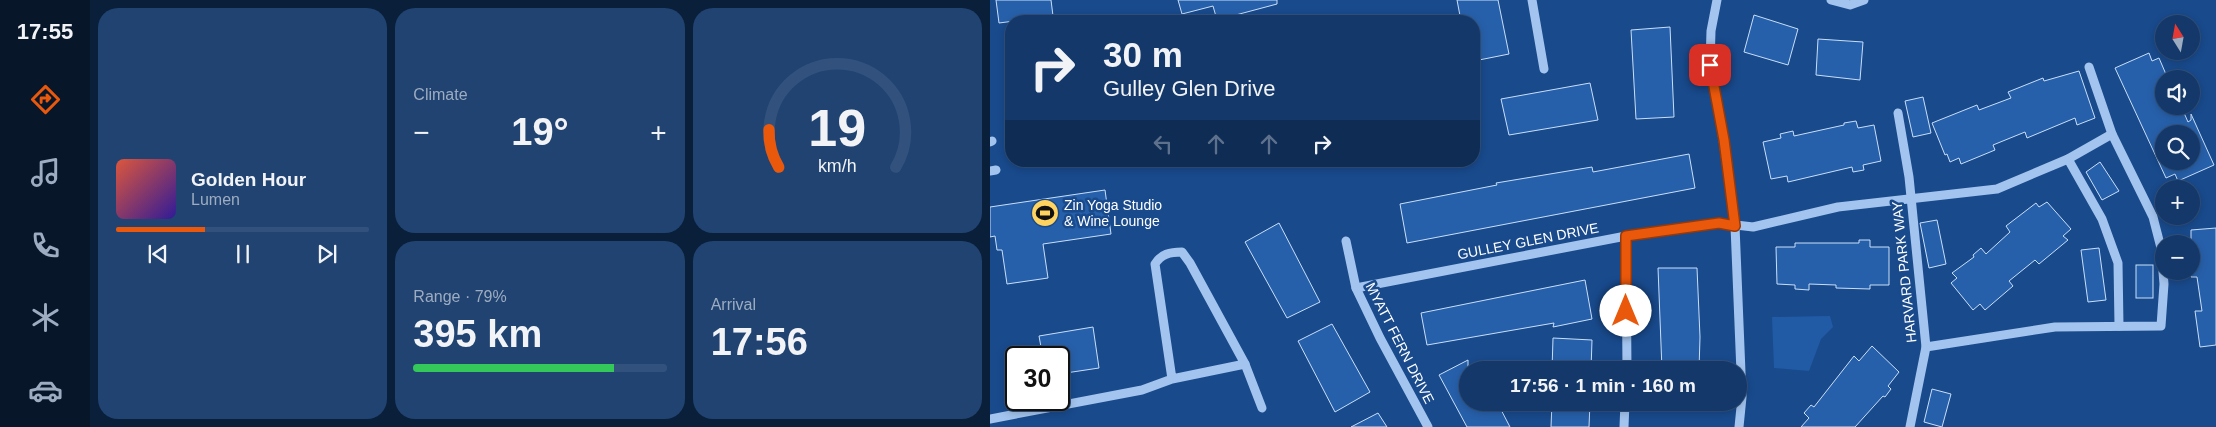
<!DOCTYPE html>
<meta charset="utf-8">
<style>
:root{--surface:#133869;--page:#204371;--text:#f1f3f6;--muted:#9dacc0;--line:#32527d;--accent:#ea580c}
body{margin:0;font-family:Helvetica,sans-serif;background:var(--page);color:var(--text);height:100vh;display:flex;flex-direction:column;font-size:19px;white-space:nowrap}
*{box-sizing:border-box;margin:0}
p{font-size:16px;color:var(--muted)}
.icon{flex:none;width:28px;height:28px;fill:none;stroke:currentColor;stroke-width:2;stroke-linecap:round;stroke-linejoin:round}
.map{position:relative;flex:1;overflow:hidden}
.sheet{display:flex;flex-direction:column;gap:8px;padding:8px;background:#0a1f3a;width:900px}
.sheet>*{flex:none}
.top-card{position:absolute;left:15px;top:15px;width:475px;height:152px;border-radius:20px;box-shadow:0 2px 8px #0003,0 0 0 1px var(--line);background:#133869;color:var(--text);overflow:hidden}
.needle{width:32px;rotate:349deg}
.fabs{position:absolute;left:1165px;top:15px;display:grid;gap:10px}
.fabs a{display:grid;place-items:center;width:45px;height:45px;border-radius:50%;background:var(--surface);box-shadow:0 2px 8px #0003,0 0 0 1px var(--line);font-size:25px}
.speed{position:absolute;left:15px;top:346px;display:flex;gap:10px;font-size:25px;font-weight:700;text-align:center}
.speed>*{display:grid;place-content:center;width:65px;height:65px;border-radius:50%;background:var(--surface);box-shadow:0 2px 8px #0003,0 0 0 1px var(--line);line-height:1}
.speed .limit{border:2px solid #111;border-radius:8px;background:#fff;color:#111}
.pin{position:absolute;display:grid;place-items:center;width:42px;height:42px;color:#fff;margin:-21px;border-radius:10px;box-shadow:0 2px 8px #0006}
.me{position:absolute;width:55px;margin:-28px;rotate:0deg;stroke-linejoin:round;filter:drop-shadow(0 0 4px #0008)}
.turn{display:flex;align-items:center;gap:18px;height:105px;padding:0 15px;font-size:22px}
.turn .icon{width:65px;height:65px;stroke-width:2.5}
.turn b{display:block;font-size:35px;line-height:42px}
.lanes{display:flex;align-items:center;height:48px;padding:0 15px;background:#0003;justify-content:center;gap:25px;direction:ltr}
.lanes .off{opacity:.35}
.big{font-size:38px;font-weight:700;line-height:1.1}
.sheet .tile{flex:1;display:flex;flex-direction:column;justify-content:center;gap:8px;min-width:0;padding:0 18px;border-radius:20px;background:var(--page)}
.sheet .dial{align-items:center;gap:0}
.dial svg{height:130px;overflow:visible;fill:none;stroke:var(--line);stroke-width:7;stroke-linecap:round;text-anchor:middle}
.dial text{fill:var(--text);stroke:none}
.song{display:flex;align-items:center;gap:15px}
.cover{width:60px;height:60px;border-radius:8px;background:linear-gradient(135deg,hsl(10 70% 55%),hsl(250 70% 35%))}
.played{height:5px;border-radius:2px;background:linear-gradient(90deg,var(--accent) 35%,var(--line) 35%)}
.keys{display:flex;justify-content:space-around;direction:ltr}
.heat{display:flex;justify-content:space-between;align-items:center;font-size:28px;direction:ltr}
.charge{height:8px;border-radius:4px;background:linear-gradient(90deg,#34c759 79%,var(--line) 0)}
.sheet .tiles{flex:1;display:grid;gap:8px;grid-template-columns:repeat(3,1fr)}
.tile:first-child{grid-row:span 2}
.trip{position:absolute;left:469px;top:361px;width:288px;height:50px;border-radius:25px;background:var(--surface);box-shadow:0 2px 8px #0003,0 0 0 1px var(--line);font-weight:700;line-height:50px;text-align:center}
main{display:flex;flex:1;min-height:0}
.tabs{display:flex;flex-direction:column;width:90px;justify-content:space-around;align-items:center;background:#08162a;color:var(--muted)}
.tabs .icon{width:35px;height:35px}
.tabs .on{color:var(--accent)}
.tabs b{font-size:22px;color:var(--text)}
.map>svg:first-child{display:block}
.green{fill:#215ba5}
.building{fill:#2760aa;stroke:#c9dffa;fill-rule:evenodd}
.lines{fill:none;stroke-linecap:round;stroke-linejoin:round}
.minor{stroke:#a3c4ee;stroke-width:9}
.route-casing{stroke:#983908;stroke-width:12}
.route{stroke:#ea580c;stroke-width:9}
.labels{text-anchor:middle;stroke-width:5;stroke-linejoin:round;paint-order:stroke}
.poi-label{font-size:14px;fill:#fff;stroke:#194a8c;text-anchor:start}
.street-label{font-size:14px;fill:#fff;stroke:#194a8c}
</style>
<main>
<nav class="tabs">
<b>17:55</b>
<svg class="icon on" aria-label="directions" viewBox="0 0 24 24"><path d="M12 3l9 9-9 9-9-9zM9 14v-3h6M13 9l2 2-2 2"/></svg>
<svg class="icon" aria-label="music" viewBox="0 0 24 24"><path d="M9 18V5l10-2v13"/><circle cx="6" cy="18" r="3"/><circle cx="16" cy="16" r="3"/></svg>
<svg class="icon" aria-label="phone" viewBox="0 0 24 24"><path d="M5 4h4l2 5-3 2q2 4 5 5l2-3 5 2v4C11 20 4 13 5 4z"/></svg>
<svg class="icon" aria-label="climate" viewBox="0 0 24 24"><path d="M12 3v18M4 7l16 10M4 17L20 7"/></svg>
<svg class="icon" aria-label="car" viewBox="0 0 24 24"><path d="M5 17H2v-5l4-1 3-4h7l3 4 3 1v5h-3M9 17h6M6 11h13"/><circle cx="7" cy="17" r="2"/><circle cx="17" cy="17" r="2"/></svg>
</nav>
<section class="sheet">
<div class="tiles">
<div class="tile">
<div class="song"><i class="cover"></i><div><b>Golden Hour</b><p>Lumen</p></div></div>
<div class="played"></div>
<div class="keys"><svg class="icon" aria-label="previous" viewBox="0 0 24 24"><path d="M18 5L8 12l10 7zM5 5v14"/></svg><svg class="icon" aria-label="pause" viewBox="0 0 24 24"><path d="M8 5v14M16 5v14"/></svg><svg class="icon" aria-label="next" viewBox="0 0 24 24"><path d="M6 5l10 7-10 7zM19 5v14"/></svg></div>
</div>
<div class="tile"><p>Climate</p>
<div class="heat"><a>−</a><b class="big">19°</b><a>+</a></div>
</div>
<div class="tile dial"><svg viewBox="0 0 100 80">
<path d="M14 69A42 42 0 1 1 86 69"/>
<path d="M14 69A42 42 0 0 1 8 46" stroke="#ea580c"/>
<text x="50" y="56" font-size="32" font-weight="700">19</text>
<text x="50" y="72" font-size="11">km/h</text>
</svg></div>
<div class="tile"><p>Range · 79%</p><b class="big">395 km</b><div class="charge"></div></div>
<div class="tile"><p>Arrival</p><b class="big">17:56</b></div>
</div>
</section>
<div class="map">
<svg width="1226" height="427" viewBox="0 0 1226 427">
<rect width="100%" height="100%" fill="#194a8c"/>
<path class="green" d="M840 316 843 327 831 339 819 371 784 368 782 317Z"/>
<g class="building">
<path d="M6 0H61L63 16 9 23Z"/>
<path d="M188 0H287V4L227 20 223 6 192 14Z"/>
<path d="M467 0H508L519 54 484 61V21H471Z"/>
<path d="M764 15 808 29 798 65 754 52Z"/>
<path d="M680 27 684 117 646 119 641 30Z"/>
<path d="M828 39 873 42 870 80 826 75Z"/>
<path d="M1159 53 1162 61 1169 58 1178 79H1174V106H1191L1198 122 1201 120V114L1224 165 1188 181 1185 174 1176 178 1125 68ZM1174 134H1201V161H1174Z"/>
<path d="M1089 71 1105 118 1087 125 1085 118 1037 138 1035 132 1003 145 1005 150 971 164 969 158 960 162 957 154 955 155 942 123 987 105 989 110 1021 98 1018 92 1053 78 1054 81Z"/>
<path d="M600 83 608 120 519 135 511 99Z"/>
<path d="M933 97 941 133 923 137 915 101Z"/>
<path d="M866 121 868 128 884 125 891 161 873 165 874 170 863 172 862 167 798 182 797 176 781 179 773 142 791 138 790 134 803 131 804 136 854 125V123Z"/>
<path d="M699 154 705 188 417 243 410 204 507 185 506 183 602 167 603 172Z"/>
<path d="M1110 162 1129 191 1112 200 1096 172Z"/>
<path d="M115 190 121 234 53 244 58 278 17 284 12 250H7L5 236 0 237V207Z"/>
<path d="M1057 202 1081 229 1073 236 1078 240 1049 264 1045 260 1019 281 1023 286 995 310 990 304 983 310 961 283 967 278 962 273 984 257 983 255 991 248 996 254 1020 232 1016 226 1046 203 1049 207Z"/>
<path d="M947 220 956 264 939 268 930 223Z"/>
<path d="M289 223 330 302 297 318 255 242Z"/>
<path d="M1226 228V345L1210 347 1205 311H1212L1207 277H1201V230Z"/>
<path d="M869 240H880V247H899V285H880V289L846 288V285L819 284V290L805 289V285L787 284 786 247H805V243H869Z"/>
<path d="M1109 248 1116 300 1098 302 1091 250Z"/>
<rect x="1146" y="265" width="17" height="33"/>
<path d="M668 268H707L710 337 709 370H672Z"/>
<path d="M595 280 602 319 563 327 564 323 437 345 431 313Z"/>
<path d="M342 324 380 392 345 412 308 341Z"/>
<path d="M103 327 109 368 69 374V358H53L49 336Z"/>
<path d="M563 338 602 340 601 370H562Z"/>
<path d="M882 346 909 372 898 386 901 389 895 397 893 396 865 427H811L819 418 814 413 821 405 824 407 864 356 869 361Z"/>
<path d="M478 360V402H507L520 427H477L449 375Z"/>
<path d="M942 389 961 394 952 427 934 422Z"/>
<path d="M562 402H600L599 427H561Z"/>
<path d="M388 413 397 427H361Z"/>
</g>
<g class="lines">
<g class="minor">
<path d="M542 0 554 69"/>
<path d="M727 0 721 31 720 65 733 140 745 226 752 397 749 427"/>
<path d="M841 0 860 5 874 0"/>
<path d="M908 113 919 177 936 347 920 427"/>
<path d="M0 142 2 141"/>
<path d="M1078 159 1112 219 1128 263 1129 326"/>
<path d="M0 171 6 170"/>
<path d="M636 236 637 370"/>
<path d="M356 241 366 288 390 338 438 427"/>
<path d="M366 288 636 236 729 223 763 227 848 207 1007 189 1078 159 1122 134"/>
<path d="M936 347 1065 327 1171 326 1174 284 1171 248 1163 217 1122 134 1099 67"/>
<path d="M255 364 272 408"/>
<path d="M0 419 152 390 182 379 255 364 200 263 192 252C180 252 171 254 165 264L182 379"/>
<path d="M634 427 635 402"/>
</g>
</g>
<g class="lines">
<g class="route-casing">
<path id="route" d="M636 311V236L729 223 745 226 734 140 720 65"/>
</g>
<use href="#route" class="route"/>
</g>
<defs>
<g id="stadium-disc" transform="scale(1.4375)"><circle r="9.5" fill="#ffd360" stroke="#194a8c"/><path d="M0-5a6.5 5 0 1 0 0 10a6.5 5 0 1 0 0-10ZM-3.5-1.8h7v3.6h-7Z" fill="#111"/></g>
</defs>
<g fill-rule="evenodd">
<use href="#stadium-disc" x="55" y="213"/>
</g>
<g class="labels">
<g class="poi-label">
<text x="74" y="210">Zin Yoga Studio<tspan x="74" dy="16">&amp; Wine Lounge</tspan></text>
</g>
<g class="street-label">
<text transform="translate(538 241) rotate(-11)" y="5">GULLEY GLEN DRIVE</text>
<text transform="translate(914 272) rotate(-96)" y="5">HARVARD PARK WAY</text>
<text transform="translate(410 343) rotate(63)" y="5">MYATT FERN DRIVE</text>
</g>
</g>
</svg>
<div class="fabs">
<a><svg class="needle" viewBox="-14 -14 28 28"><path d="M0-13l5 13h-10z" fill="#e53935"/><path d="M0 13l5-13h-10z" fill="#9dacc0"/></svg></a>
<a><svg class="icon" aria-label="sound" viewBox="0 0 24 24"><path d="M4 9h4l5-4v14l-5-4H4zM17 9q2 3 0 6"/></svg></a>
<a><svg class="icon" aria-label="search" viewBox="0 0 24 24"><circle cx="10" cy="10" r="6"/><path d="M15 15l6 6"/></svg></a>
<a>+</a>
<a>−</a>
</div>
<div class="speed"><div class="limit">30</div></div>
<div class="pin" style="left:720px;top:65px;background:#d93025"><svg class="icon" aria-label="arrive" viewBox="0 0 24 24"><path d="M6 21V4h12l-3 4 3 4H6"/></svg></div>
<svg class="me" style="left:636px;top:311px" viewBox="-20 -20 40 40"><circle r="19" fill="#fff"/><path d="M0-13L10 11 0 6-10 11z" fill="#ea580c"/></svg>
<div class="trip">17:56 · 1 min · 160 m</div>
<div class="top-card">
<div class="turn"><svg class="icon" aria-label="right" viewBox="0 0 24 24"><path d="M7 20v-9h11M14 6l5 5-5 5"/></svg><div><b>30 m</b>Gulley Glen Drive</div></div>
<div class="lanes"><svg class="icon off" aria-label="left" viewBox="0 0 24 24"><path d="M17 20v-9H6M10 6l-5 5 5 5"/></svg><svg class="icon off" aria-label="ahead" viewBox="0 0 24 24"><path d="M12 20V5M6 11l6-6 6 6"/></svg><svg class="icon off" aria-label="ahead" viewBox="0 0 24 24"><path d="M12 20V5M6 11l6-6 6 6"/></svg><svg class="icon" aria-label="right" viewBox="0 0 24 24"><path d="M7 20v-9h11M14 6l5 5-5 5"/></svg></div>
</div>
</div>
</main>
